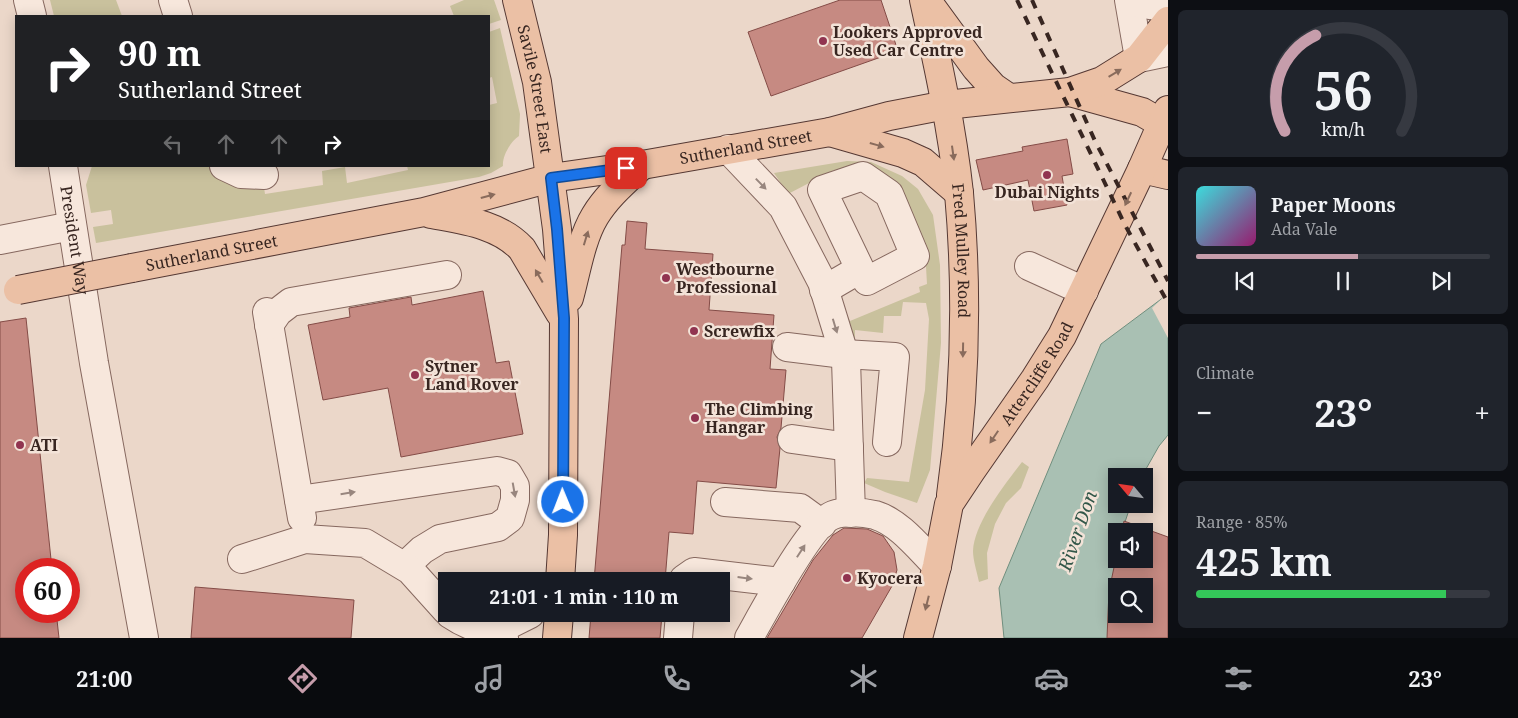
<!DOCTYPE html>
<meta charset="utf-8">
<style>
:root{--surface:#171b24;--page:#20242c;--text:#f1f3f6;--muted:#9ea1a6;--line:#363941;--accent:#c69dab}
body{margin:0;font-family:"Noto Serif",serif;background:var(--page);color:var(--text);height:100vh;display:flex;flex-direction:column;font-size:19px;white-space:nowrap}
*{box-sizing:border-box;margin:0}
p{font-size:16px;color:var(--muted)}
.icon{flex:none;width:28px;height:28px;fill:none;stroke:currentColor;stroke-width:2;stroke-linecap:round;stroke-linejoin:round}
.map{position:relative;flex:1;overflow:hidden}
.drawer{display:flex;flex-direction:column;gap:10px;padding:10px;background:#0d0f14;width:350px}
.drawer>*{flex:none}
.top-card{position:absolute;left:15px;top:15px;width:475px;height:152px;border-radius:0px;box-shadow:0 2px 12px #0003;background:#202124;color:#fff;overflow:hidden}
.needle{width:32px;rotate:299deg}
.tools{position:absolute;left:1108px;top:468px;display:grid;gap:10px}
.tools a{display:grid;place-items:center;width:45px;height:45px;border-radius:0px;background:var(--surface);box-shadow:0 2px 12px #0003;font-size:25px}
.speed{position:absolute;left:15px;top:558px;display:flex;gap:10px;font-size:25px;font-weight:700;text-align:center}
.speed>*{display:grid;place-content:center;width:65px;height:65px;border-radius:50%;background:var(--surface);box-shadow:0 2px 12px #0003;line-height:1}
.speed .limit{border:8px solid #d22;background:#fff;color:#111}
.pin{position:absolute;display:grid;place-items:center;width:42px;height:42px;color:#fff;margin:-21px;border-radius:10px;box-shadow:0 2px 8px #0006}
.me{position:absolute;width:55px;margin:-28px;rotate:359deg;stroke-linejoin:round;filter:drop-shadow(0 0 4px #0008)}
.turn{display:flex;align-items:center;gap:18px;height:105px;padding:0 20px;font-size:22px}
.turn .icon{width:65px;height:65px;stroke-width:2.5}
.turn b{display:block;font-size:35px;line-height:42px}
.lanes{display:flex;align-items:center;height:48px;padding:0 20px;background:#0003;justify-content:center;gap:25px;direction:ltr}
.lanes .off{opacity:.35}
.big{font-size:38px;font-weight:700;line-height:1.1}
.drawer .widget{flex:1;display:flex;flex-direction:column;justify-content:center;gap:8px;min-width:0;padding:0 18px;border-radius:8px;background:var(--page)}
.drawer .dial{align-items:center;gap:0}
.dial svg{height:130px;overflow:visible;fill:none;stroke:var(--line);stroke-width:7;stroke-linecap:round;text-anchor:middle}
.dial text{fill:var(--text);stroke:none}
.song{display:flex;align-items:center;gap:15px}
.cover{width:60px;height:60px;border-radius:8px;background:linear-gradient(135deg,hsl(180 70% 55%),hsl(320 70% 35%))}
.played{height:5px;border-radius:2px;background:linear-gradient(90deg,var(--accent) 55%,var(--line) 55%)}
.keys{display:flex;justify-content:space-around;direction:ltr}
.heat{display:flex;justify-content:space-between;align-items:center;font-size:28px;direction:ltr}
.charge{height:8px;border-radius:4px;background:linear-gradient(90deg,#34c759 85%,var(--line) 0)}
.trip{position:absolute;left:438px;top:572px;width:292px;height:50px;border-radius:0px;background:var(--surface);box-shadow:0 2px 12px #0003;font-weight:700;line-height:50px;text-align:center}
.dock{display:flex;height:80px;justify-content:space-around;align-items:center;background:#090b0e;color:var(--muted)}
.dock .icon{width:35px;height:35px}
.dock .current{color:var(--accent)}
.dock b{font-size:22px;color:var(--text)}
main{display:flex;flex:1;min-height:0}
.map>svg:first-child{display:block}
.green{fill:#c9c19d}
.water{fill:#a9c0b3;stroke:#708e7e}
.pier{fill:#ebd7c9}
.building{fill:#c68a82;stroke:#844c47;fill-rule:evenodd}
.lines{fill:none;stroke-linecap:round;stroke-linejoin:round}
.minor-casing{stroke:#86685f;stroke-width:30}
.major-casing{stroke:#553833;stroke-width:30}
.minor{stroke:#f7e7dc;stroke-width:28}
.major{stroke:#ebc0a5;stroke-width:28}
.rail{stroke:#382621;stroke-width:4;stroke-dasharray:9 9;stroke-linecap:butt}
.major-bridge-casing{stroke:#553833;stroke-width:30;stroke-linecap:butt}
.major-bridge{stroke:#ebc0a5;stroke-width:28}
.oneway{fill:#896b5c}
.oneway2{fill:#98867e}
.route-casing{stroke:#114b97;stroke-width:12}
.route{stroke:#1a73e8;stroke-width:9}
.poi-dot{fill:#913450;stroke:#f3e3d8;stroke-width:2}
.labels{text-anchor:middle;stroke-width:5;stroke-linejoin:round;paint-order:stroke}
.poi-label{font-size:16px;font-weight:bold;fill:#382621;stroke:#f3e3d8;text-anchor:start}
.street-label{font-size:16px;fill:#382621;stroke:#f3e3d8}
.water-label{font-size:18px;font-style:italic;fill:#325749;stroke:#f3e3d8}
</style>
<main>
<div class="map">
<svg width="1168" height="638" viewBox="0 0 1168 638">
<rect width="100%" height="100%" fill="#ebd7c9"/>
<g class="green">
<path d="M50 0H116L122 16H54Z"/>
<path d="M464 0H494L501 20 489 24V16H454L450 6Z"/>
<path d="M500 28 520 114 519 136C511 141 502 156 503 166L491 173 479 177 96 243 93 227 113 224 111 210 91 213 86 185 92 166H211L263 181 265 194 323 185 322 171 345 167 347 183 408 170 407 166H489V105L497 103 492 77 489 78V32Z"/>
<path d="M847 161 871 162 902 176 918 189 933 215 940 265 941 343 930 470 917 503 885 492 864 483 867 478 909 482 925 390 929 319 926 303 903 302 901 316H884L883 333 855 330V343L835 290 850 321 920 292 919 287 927 284 925 249 872 170H834L788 194 774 173Z"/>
<path d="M1022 462 1029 467 1021 488 1006 503 995 524 987 553 988 579 979 582C977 572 973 560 973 551 974 523 1005 484 1022 462Z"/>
</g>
<path class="water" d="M1168 294V435L1159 446 1142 476H1116V504H1131L1122 531H1116V559L1108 638H1004L999 588 1101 344Z"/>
<path class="pier" d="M1168 293V338L1152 308Z"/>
<g class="building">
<path d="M840 0H881L898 51 771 96 748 32Z"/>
<path d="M1067 139 1073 174 1062 176 1067 205 1034 211 1028 180 983 190 976 160 1023 151 1022 147Z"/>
<path d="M627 221 647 223 645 249 713 254 709 310 774 315 770 369 786 370 781 428 777 437 780 448 776 488 697 481 693 534 669 532 665 581H594L622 245H625Z"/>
<path d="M483 291 496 363 509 361 523 434 401 457 388 388 323 400 308 325 350 317 349 308 411 297 412 305Z"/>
<path d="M26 318 52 569H26V611H56L59 638H0V322Z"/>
<path d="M1124 521 1168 537V638H1107L1109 591 1116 558 1144 559V531H1122ZM1116 586H1144V614H1116Z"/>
<path d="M844 528 867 529 883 536 894 552 897 570 892 586 862 638H767L813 560 833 535Z"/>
<path d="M195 587 354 600 351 638H191Z"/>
<path d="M591 614H662L660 638H589Z"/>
</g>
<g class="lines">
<g class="minor-casing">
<g id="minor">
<path d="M28 0 32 16"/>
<path d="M173 0 178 16"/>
<path d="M1129 0 1139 58 1168 52"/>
<path d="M1131 2 1168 8"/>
<path d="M728 149 783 207 822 282 846 360 851 513"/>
<path id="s1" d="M63 166 94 363 144 638"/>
<path d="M224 166 241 174 264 175"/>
<path d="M0 240 72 226"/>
<path d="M1029 266 1084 291"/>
<path d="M824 290 860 269 822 190 863 176 889 194 915 256 867 281 860 269"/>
<path d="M267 312 302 518"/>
<path d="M269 325 278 312 291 302 447 275"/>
<path d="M787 347 844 354 895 357 887 442"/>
<path d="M792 439 849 447"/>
<path d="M299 500 497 471 508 474 515 486V500L510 518 498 527 440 539 422 550 405 566"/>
<path d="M725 502 800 508 822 524"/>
<path d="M242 559 305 539 365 543 410 570 446 610"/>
<path d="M684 581V579L694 572 781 582"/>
<path d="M450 614C459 620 468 625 479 628 490 632 495 630 504 638"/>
<path d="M496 631 530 614"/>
<path d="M678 638 680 614"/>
<path d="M749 638C762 615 811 523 833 515 844 511 863 512 875 515 899 522 919 548 937 566"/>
</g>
</g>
<g class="major-casing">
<g id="major">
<path id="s2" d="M517 0 537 82 557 229 564 319 563 535 560 581"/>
<path id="s3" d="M924 0C938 64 952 128 959 193 968 294 965 396 951 495"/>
<path d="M930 5 976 68 993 87 1009 98"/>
<path d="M1070 92 1142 112 1168 127"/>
<path d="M830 132 903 153 923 162 959 193"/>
<path d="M1142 169 1168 175"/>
<path d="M431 214C463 220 499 224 522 249L560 313"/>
<path id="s4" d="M132 268 424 212 551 178 642 165 830 132 889 116 946 105 1070 92 1102 81 1139 58 1168 21"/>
<path d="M569 298C576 273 581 239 595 216 607 196 625 181 642 165"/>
<path d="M557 638 559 614"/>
<path id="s5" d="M918 638 937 566 949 504 971 471 1035 379 1062 336 1142 169 1168 110"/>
</g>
</g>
<use href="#minor" class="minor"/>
<use href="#major" class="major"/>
<g class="rail">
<path d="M1017 0 1125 225 1168 303"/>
<path d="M1032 0 1095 141 1168 281"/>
</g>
<g class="major-bridge-casing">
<path id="major-bridge" d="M18 290 132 268"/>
</g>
<use href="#major-bridge" class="major-bridge"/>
</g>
<defs><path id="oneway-solid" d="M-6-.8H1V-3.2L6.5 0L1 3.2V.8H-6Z" transform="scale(1.25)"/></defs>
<g class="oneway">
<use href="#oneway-solid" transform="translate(1115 73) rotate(-31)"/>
<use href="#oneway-solid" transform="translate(877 145) rotate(16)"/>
<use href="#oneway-solid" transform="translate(953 153) rotate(82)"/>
<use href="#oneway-solid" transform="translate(488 196) rotate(-15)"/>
<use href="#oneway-solid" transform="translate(1128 199) rotate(115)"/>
<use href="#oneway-solid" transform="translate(586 238) rotate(-73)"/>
<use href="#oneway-solid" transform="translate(539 276) rotate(-120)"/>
<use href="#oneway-solid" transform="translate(963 350) rotate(91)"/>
<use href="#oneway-solid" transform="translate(994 437) rotate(124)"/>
<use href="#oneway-solid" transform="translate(927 603) rotate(104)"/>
</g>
<g class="oneway2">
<use href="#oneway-solid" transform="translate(761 184) rotate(46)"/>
<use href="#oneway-solid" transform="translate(835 326) rotate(73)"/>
<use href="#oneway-solid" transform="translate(514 490) rotate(80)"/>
<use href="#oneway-solid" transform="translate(348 493) rotate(-9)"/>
<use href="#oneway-solid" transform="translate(801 551) rotate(-57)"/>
<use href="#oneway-solid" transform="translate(745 578) rotate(7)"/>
</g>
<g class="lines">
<g class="route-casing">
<path id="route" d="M563 502 564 318 557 229 551 178 626 168"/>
</g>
<use href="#route" class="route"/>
</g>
<g class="poi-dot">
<circle cx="823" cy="41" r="5"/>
<circle cx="1047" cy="175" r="5"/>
<circle cx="666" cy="278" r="5"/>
<circle cx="694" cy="331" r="5"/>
<circle cx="415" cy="375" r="5"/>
<circle cx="695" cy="418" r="5"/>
<circle cx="20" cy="445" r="5"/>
<circle cx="847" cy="578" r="5"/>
</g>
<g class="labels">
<g class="poi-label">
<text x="833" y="38">Lookers Approved<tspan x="833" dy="18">Used Car Centre</tspan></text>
<text x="1047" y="198" text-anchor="middle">Dubai Nights</text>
<text x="676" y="275">Westbourne<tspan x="676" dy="18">Professional</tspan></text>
<text x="704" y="337">Screwfix</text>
<text x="425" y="372">Sytner<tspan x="425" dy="18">Land Rover</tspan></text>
<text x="705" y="415">The Climbing<tspan x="705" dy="18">Hangar</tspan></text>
<text x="30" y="451">ATI</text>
<text x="857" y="584">Kyocera</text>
</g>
<g class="street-label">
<text dy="6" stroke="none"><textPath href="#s2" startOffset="91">Savile Street East</textPath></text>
<text dy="6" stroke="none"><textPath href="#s4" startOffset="626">Sutherland Street</textPath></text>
<text dy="6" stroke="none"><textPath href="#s1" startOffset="75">President Way</textPath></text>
<text dy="6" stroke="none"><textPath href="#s3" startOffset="254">Fred Mulley Road</textPath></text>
<text dy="6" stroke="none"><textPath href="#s4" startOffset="81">Sutherland Street</textPath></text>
<text dy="6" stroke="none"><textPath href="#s5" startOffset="295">Attercliffe Road</textPath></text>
</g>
<g class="water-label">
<text transform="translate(1078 531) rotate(-71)" y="6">River Don</text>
</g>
</g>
</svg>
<div class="tools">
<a><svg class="needle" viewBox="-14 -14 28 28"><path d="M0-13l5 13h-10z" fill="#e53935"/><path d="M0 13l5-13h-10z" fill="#9ea1a6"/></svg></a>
<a><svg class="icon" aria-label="sound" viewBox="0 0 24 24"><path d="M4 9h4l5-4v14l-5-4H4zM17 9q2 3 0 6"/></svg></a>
<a><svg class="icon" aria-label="search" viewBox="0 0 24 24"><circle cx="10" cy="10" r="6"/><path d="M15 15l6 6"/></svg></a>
</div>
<div class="speed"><div class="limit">60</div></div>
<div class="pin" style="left:626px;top:168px;background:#d93025"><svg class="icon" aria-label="arrive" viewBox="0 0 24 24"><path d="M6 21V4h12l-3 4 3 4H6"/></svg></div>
<svg class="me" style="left:563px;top:502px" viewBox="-20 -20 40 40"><circle r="17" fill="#1a73e8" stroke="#fff" stroke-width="3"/><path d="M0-11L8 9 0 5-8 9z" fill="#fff"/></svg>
<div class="trip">21:01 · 1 min · 110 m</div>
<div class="top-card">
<div class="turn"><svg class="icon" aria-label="right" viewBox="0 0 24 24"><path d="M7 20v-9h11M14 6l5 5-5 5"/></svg><div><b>90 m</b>Sutherland Street</div></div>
<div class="lanes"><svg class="icon off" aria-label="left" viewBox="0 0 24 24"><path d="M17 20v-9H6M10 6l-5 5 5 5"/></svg><svg class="icon off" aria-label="ahead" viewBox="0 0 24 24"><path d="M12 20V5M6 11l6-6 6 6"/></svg><svg class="icon off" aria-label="ahead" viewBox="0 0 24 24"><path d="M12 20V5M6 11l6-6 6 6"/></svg><svg class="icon" aria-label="right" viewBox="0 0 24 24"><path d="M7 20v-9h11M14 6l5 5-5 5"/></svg></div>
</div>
</div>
<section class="drawer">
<div class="widget dial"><svg viewBox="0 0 100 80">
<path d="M14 69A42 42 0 1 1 86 69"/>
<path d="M14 69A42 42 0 0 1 33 10" stroke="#c69dab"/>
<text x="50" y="56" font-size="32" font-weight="700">56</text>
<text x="50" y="72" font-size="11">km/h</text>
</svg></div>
<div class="widget">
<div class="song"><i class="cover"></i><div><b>Paper Moons</b><p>Ada Vale</p></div></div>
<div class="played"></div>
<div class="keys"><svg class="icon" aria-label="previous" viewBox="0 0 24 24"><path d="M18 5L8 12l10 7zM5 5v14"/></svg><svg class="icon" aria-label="pause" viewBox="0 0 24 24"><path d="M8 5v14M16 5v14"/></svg><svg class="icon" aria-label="next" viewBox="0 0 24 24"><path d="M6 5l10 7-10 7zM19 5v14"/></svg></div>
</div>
<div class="widget"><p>Climate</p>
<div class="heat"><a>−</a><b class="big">23°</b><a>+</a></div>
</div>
<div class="widget"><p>Range · 85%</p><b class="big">425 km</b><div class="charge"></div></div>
</section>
</main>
<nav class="dock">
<b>21:00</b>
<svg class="icon current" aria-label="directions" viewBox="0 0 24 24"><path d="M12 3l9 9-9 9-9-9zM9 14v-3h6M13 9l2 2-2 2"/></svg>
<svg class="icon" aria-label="music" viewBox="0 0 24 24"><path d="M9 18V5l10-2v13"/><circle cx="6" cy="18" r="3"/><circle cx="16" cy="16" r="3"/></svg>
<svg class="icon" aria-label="phone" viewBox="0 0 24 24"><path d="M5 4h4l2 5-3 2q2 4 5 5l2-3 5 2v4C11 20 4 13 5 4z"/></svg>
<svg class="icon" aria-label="climate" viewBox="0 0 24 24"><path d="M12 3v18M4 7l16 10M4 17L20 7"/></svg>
<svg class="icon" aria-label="car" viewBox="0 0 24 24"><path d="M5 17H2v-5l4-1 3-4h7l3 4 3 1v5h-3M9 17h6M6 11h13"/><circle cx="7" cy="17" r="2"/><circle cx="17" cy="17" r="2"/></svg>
<svg class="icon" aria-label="filters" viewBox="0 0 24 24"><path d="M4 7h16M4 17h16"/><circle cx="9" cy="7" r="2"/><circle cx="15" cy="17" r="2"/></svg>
<b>23°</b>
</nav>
